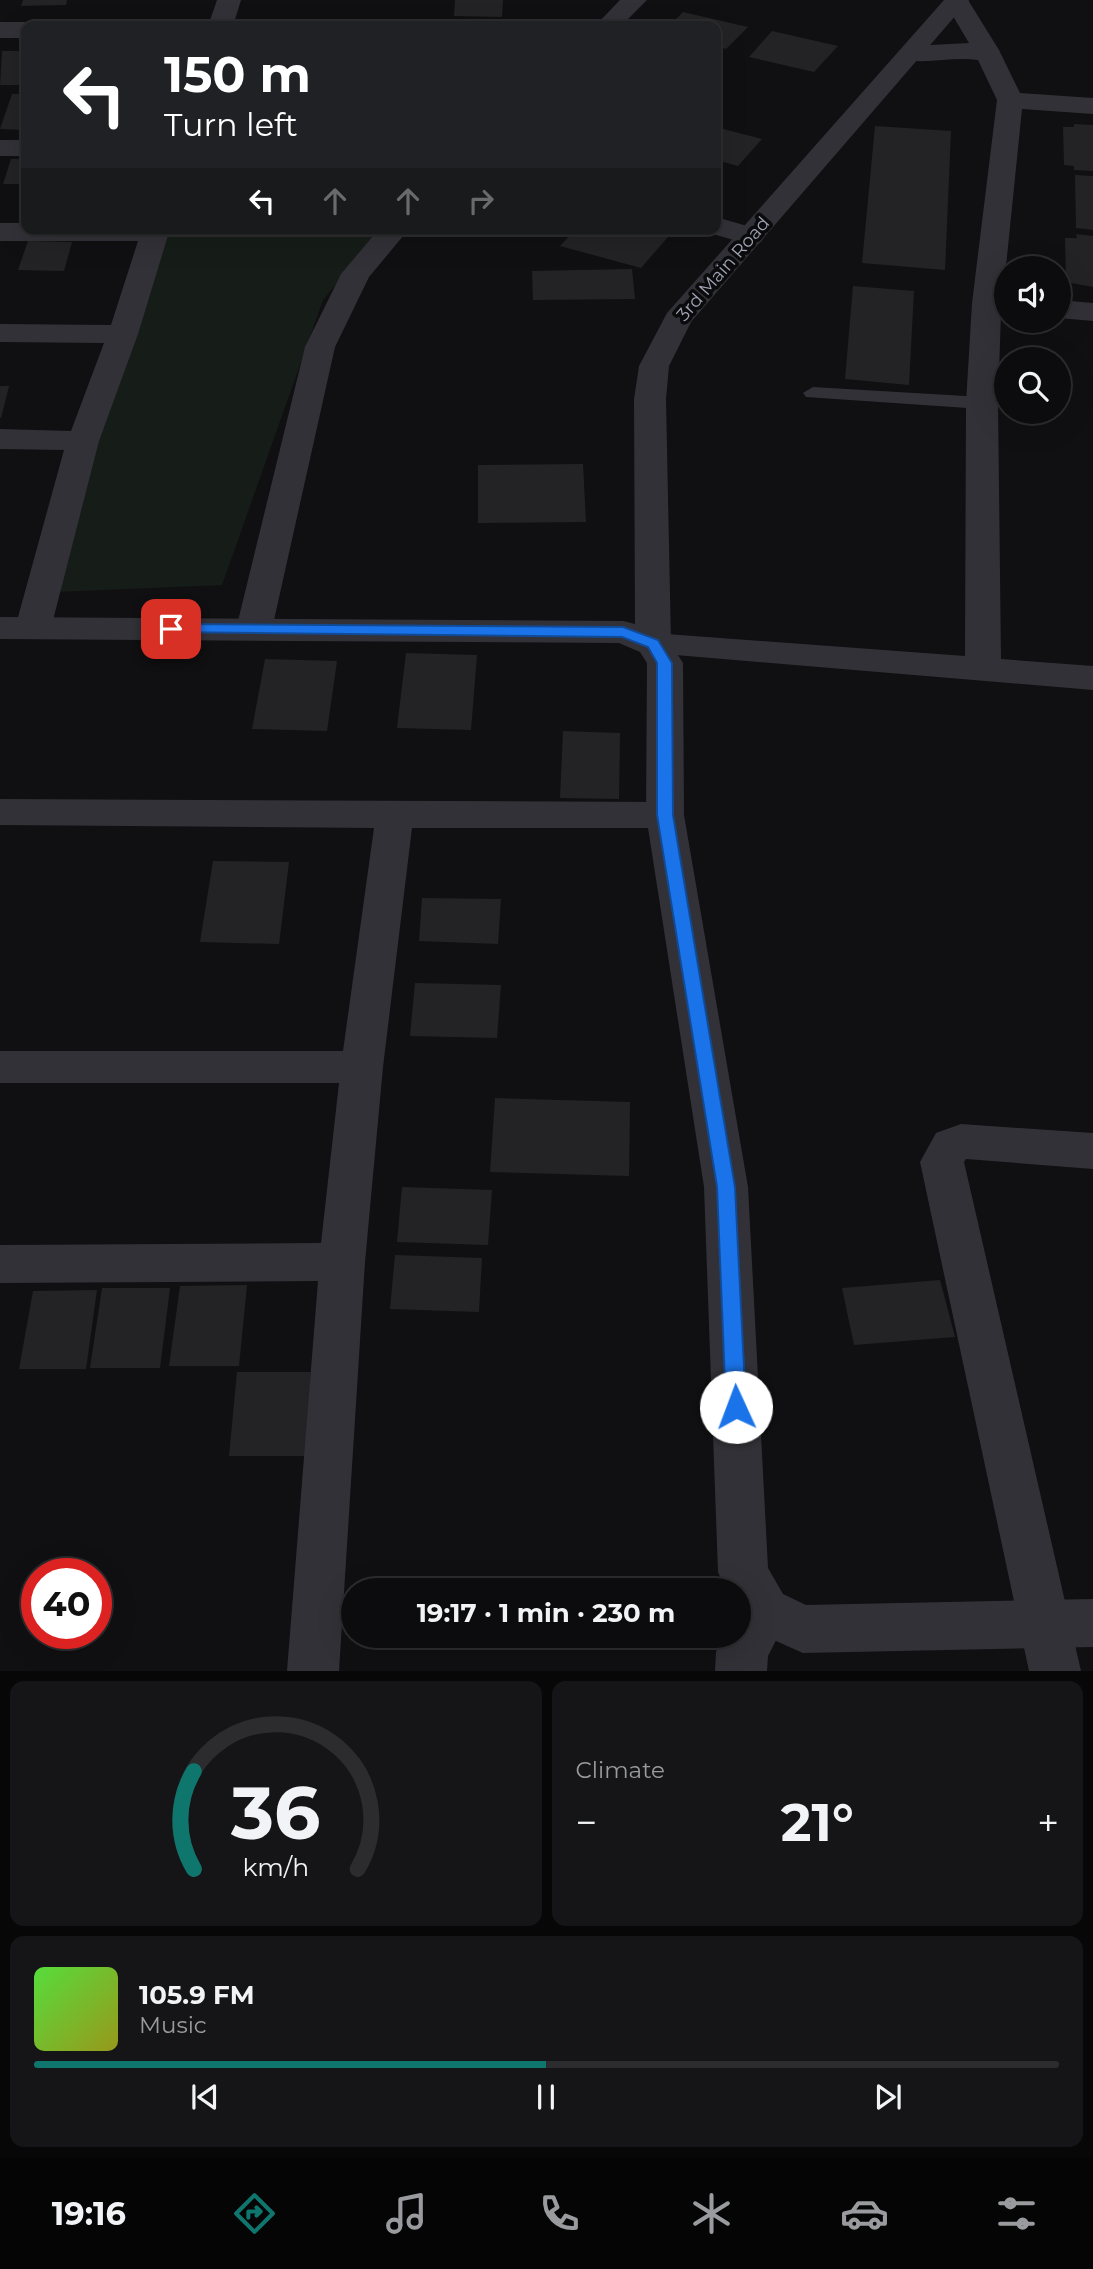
<!DOCTYPE html>
<meta charset="utf-8">
<style>
:root{--surface:#0c0c0e;--page:#151517;--text:#f1f3f6;--muted:#9a9b9e;--line:#2c2c2e;--accent:#0f766e}
body{margin:0;font-family:Montserrat,sans-serif;background:var(--page);color:var(--text);height:100vh;display:flex;flex-direction:column;font-size:26px;white-space:nowrap}
*{box-sizing:border-box;margin:0}
p{font-size:23px;color:var(--muted)}
.icon{flex:none;width:38px;height:38px;fill:none;stroke:currentColor;stroke-width:2;stroke-linecap:round;stroke-linejoin:round}
.map{position:relative;height:1671px;overflow:hidden}
.drawer{display:flex;flex-direction:column;gap:10px;padding:10px;background:#070708;flex:1}
.drawer>*{flex:none}
.hud{position:absolute;left:21px;top:21px;width:700px;height:214px;border-radius:14px;box-shadow:0 7px 28px #0002,0 0 0 2px var(--line);background:#202124;color:#fff;overflow:hidden}
.buttons{position:absolute;left:994px;top:256px;display:grid;gap:14px}
.buttons a{display:grid;place-items:center;width:77px;height:77px;border-radius:50%;background:var(--surface);box-shadow:0 7px 28px #0002,0 0 0 2px var(--line);font-size:35px}
.speed{position:absolute;left:21px;top:1558px;display:flex;gap:14px;font-size:35px;font-weight:700;text-align:center}
.speed>*{display:grid;place-content:center;width:91px;height:91px;border-radius:50%;background:var(--surface);box-shadow:0 7px 28px #0002,0 0 0 2px var(--line);line-height:1}
.speed .limit{border:10px solid #d22;background:#fff;color:#111}
.pin{position:absolute;display:grid;place-items:center;width:60px;height:60px;color:#fff;margin:-30px;border-radius:14px;box-shadow:0 4px 10px #0006}
.me{position:absolute;width:77px;margin:-38px;rotate:358deg;stroke-linejoin:round;filter:drop-shadow(0 0 5px #0008)}
.turn{display:flex;align-items:center;gap:24px;height:147px;padding:0 28px;font-size:32px}
.turn .icon{width:91px;height:91px;stroke-width:2.5}
.turn b{display:block;font-size:49px;line-height:60px}
.lanes{display:flex;align-items:center;height:66px;padding:0 28px;background:#0003;justify-content:center;gap:35px;direction:ltr}
.lanes .off{opacity:.35}
.big{font-size:52px;font-weight:700;line-height:1.1}
.drawer .card{flex:1;display:flex;flex-direction:column;justify-content:center;gap:10px;min-width:0;padding:0 24px;border-radius:14px;background:var(--page)}
.drawer .dial{align-items:center;gap:0}
.dial svg{height:182px;overflow:visible;fill:none;stroke:var(--line);stroke-width:7;stroke-linecap:round;text-anchor:middle}
.dial text{fill:var(--text);stroke:none}
.song{display:flex;align-items:center;gap:21px}
.cover{width:84px;height:84px;border-radius:10px;background:linear-gradient(135deg,hsl(110 70% 55%),hsl(60 70% 35%))}
.played{height:7px;border-radius:4px;background:linear-gradient(90deg,var(--accent) 50%,var(--line) 50%)}
.keys{display:flex;justify-content:space-around;direction:ltr}
.heat{display:flex;justify-content:space-between;align-items:center;font-size:38px;direction:ltr}
.drawer .tiles{flex:1;display:grid;gap:10px;grid-template-columns:1fr 1fr}
.card:last-child{grid-column:span 2}
.trip{position:absolute;left:341px;top:1578px;width:410px;height:70px;border-radius:35px;background:var(--surface);box-shadow:0 7px 28px #0002,0 0 0 2px var(--line);font-weight:700;line-height:70px;text-align:center}
.tab-bar{display:flex;height:112px;justify-content:space-around;align-items:center;background:#050506;color:var(--muted)}
.tab-bar .icon{width:49px;height:49px}
.tab-bar .selected{color:var(--accent)}
.tab-bar b{font-size:32px;color:var(--text)}
.map>svg:first-child{display:block}
.green{fill:#161d18}
.building{fill:#232326}
.lines{fill:none;stroke-linecap:round;stroke-linejoin:round}
.service{fill:#313137;fill-rule:evenodd}
.minor{fill:#313137;fill-rule:evenodd}
.tertiary{fill:#313137;fill-rule:evenodd}
.route{fill:#1a73e8;stroke:#114b97;stroke-width:2}
.labels{text-anchor:middle;stroke-width:7;stroke-linejoin:round;paint-order:stroke}
.far-street-label{font-size:18px;fill:#a0a4b4;stroke:#0b0b0d}
</style>
<div class="map">
<svg width="1093" height="1671" viewBox="0 0 1093 1671">
<rect width="100%" height="100%" fill="#101012"/>
<path class="green" d="M156 229H381L323 300 222 585 31 593Z"/>
<g class="building">
<path d="M23 0H67L66 5 21 6Z"/>
<path d="M455 0H503L502 17 454 16Z"/>
<path d="M683 12 748 27 726 49 716 46V26H669Z"/>
<path d="M772 31 838 46 814 72 749 57Z"/>
<path d="M2 51H26V85H0Z"/>
<path d="M12 94H26V130L0 129Z"/>
<path d="M1074 124 1093 125V171L1074 170V166L1064 165 1063 127H1074Z"/>
<path d="M875 126 951 131 945 270 862 263Z"/>
<path d="M716 127 762 139 738 166 716 160Z"/>
<path d="M11 159H26V184H3Z"/>
<path d="M1075 175 1093 176V230L1076 228Z"/>
<path d="M576 229H675L641 268 560 246Z"/>
<path d="M1076 234 1093 236V287L1066 282 1065 238H1077Z"/>
<path d="M28 241 72 242 64 271 18 270Z"/>
<path d="M632 269 635 299 533 300 532 271Z"/>
<path d="M853 286 914 291 909 385 845 379Z"/>
<path d="M0 386H9L1 418 0 417Z"/>
<path d="M583 464 586 522 478 523V465Z"/>
<path d="M406 653 477 655 471 730 397 728Z"/>
<path d="M265 659 337 661 327 731 252 729Z"/>
<path d="M563 731 620 733 619 799 560 798Z"/>
<path d="M213 861 289 862 279 944 200 942Z"/>
<path d="M422 898 501 899 498 944 419 941Z"/>
<path d="M415 983 501 985 497 1038 410 1036Z"/>
<path d="M495 1098 630 1102 629 1176 490 1172Z"/>
<path d="M402 1187 492 1190 488 1245 397 1242Z"/>
<path d="M395 1255 482 1258 479 1312 390 1309Z"/>
<path d="M940 1280 955 1337 854 1345 842 1288Z"/>
<path d="M247 1285 239 1366H169L180 1286Z"/>
<path d="M102 1288H170L160 1368H90Z"/>
<path d="M97 1290 86 1369H19L33 1291Z"/>
<path d="M237 1372H311L305 1456H229Z"/>
</g>
<g class="lines">
<path class="service" d="M813 387 982 397 992 403 982 409 806 397 803 393Z"/>
<g class="minor">
<path d="M217 0H241L233 26H208Z"/>
<path d="M620 0H647L621 26H595Z"/>
<path d="M968 0 999 50 1020 93 1093 98V114L1022 109 1003 296H1006V314L1001 313 998 403 1001 659 1093 666V690L640 652 635 644 640 636 653 633 965 656 966 403 972 303 997 100 978 60C953 56 926 65 902 59L898 54 902 49 911 46 969 43 944 1Z"/>
<path d="M0 22H26L36 26H26V38H0Z"/>
<rect x="0" y="140" width="26" height="16"/>
<path d="M716 217 761 230 765 236 761 242 751 245 706 232 704 229H716Z"/>
<path d="M0 223H26V229H170L138 334 99 441 51 628 45 636 33 639 21 636 15 628 64 450 0 449V429L71 431 104 343 0 342V324L111 325 138 241H0Z"/>
<path d="M379 229H409L369 277 335 347 272 629 266 637 254 640 242 637 236 629 305 347 341 274Z"/>
<path d="M1059 300 1093 303V321L1059 318Z"/>
<path d="M0 799 665 802 678 806 684 815 678 824 665 828H412L383 1067 365 1262 339 1671H287L318 1281 0 1283V1245L321 1243 339 1083H0V1051H343L374 828 0 825Z"/>
<path d="M961 1124 1093 1133V1169L966 1159 964 1162 1081 1671H1029L920 1162 936 1133Z"/>
<path d="M765 1587 783 1594 791 1611 768 1656 767 1671H715L716 1652 723 1636H738C738 1608 736 1598 765 1587Z"/>
</g>
<path class="tertiary" d="M944 0H969L691 322 669 366 666 399 671 644 683 663 684 815 748 1187 768 1568 783 1594 806 1605 1093 1599V1647L803 1653 747 1628 738 1613V1591H726L718 1572 704 1187 646 815 647 663 640 652 619 643 0 639V617L623 621 635 624 634 399 639 366 667 313Z"/>
</g>
<path class="route" d="M171 624 623 627 658 640 672 663 673 815 735 1187 746 1407 743 1413 736 1416 729 1413 726 1407 717 1187 657 815V663L648 647 622 637 166 632 164 629Z"/>
<g class="labels">
<g class="far-street-label">
<text transform="translate(723 269) rotate(-49)" y="6">3rd Main Road</text>
</g>
</g>
</svg>
<div class="buttons">
<a><svg class="icon" aria-label="sound" viewBox="0 0 24 24"><path d="M4 9h4l5-4v14l-5-4H4zM17 9q2 3 0 6"/></svg></a>
<a><svg class="icon" aria-label="search" viewBox="0 0 24 24"><circle cx="10" cy="10" r="6"/><path d="M15 15l6 6"/></svg></a>
</div>
<div class="speed"><div class="limit">40</div></div>
<div class="pin" style="left:171px;top:629px;background:#d93025"><svg class="icon" aria-label="arrive" viewBox="0 0 24 24"><path d="M6 21V4h12l-3 4 3 4H6"/></svg></div>
<svg class="me" style="left:736px;top:1407px" viewBox="-20 -20 40 40"><circle r="19" fill="#fff"/><path d="M0-13L10 11 0 6-10 11z" fill="#1a73e8"/></svg>
<div class="trip">19:17 · 1 min · 230 m</div>
<div class="hud">
<div class="turn"><svg class="icon" aria-label="left" viewBox="0 0 24 24"><path d="M17 20v-9H6M10 6l-5 5 5 5"/></svg><div><b>150 m</b>Turn left</div></div>
<div class="lanes"><svg class="icon" aria-label="left" viewBox="0 0 24 24"><path d="M17 20v-9H6M10 6l-5 5 5 5"/></svg><svg class="icon off" aria-label="ahead" viewBox="0 0 24 24"><path d="M12 20V5M6 11l6-6 6 6"/></svg><svg class="icon off" aria-label="ahead" viewBox="0 0 24 24"><path d="M12 20V5M6 11l6-6 6 6"/></svg><svg class="icon off" aria-label="right" viewBox="0 0 24 24"><path d="M7 20v-9h11M14 6l5 5-5 5"/></svg></div>
</div>
</div>
<section class="drawer">
<div class="tiles">
<div class="card dial"><svg viewBox="0 0 100 80">
<path d="M14 69A42 42 0 1 1 86 69"/>
<path d="M14 69A42 42 0 0 1 14 26" stroke="#0f766e"/>
<text x="50" y="56" font-size="32" font-weight="700">36</text>
<text x="50" y="72" font-size="11">km/h</text>
</svg></div>
<div class="card"><p>Climate</p>
<div class="heat"><a>−</a><b class="big">21°</b><a>+</a></div>
</div>
<div class="card">
<div class="song"><i class="cover"></i><div><b>105.9 FM</b><p>Music</p></div></div>
<div class="played"></div>
<div class="keys"><svg class="icon" aria-label="previous" viewBox="0 0 24 24"><path d="M18 5L8 12l10 7zM5 5v14"/></svg><svg class="icon" aria-label="pause" viewBox="0 0 24 24"><path d="M8 5v14M16 5v14"/></svg><svg class="icon" aria-label="next" viewBox="0 0 24 24"><path d="M6 5l10 7-10 7zM19 5v14"/></svg></div>
</div>
</div>
</section>
<nav class="tab-bar">
<b>19:16</b>
<svg class="icon selected" aria-label="directions" viewBox="0 0 24 24"><path d="M12 3l9 9-9 9-9-9zM9 14v-3h6M13 9l2 2-2 2"/></svg>
<svg class="icon" aria-label="music" viewBox="0 0 24 24"><path d="M9 18V5l10-2v13"/><circle cx="6" cy="18" r="3"/><circle cx="16" cy="16" r="3"/></svg>
<svg class="icon" aria-label="phone" viewBox="0 0 24 24"><path d="M5 4h4l2 5-3 2q2 4 5 5l2-3 5 2v4C11 20 4 13 5 4z"/></svg>
<svg class="icon" aria-label="climate" viewBox="0 0 24 24"><path d="M12 3v18M4 7l16 10M4 17L20 7"/></svg>
<svg class="icon" aria-label="car" viewBox="0 0 24 24"><path d="M5 17H2v-5l4-1 3-4h7l3 4 3 1v5h-3M9 17h6M6 11h13"/><circle cx="7" cy="17" r="2"/><circle cx="17" cy="17" r="2"/></svg>
<svg class="icon" aria-label="filters" viewBox="0 0 24 24"><path d="M4 7h16M4 17h16"/><circle cx="9" cy="7" r="2"/><circle cx="15" cy="17" r="2"/></svg>
</nav>
